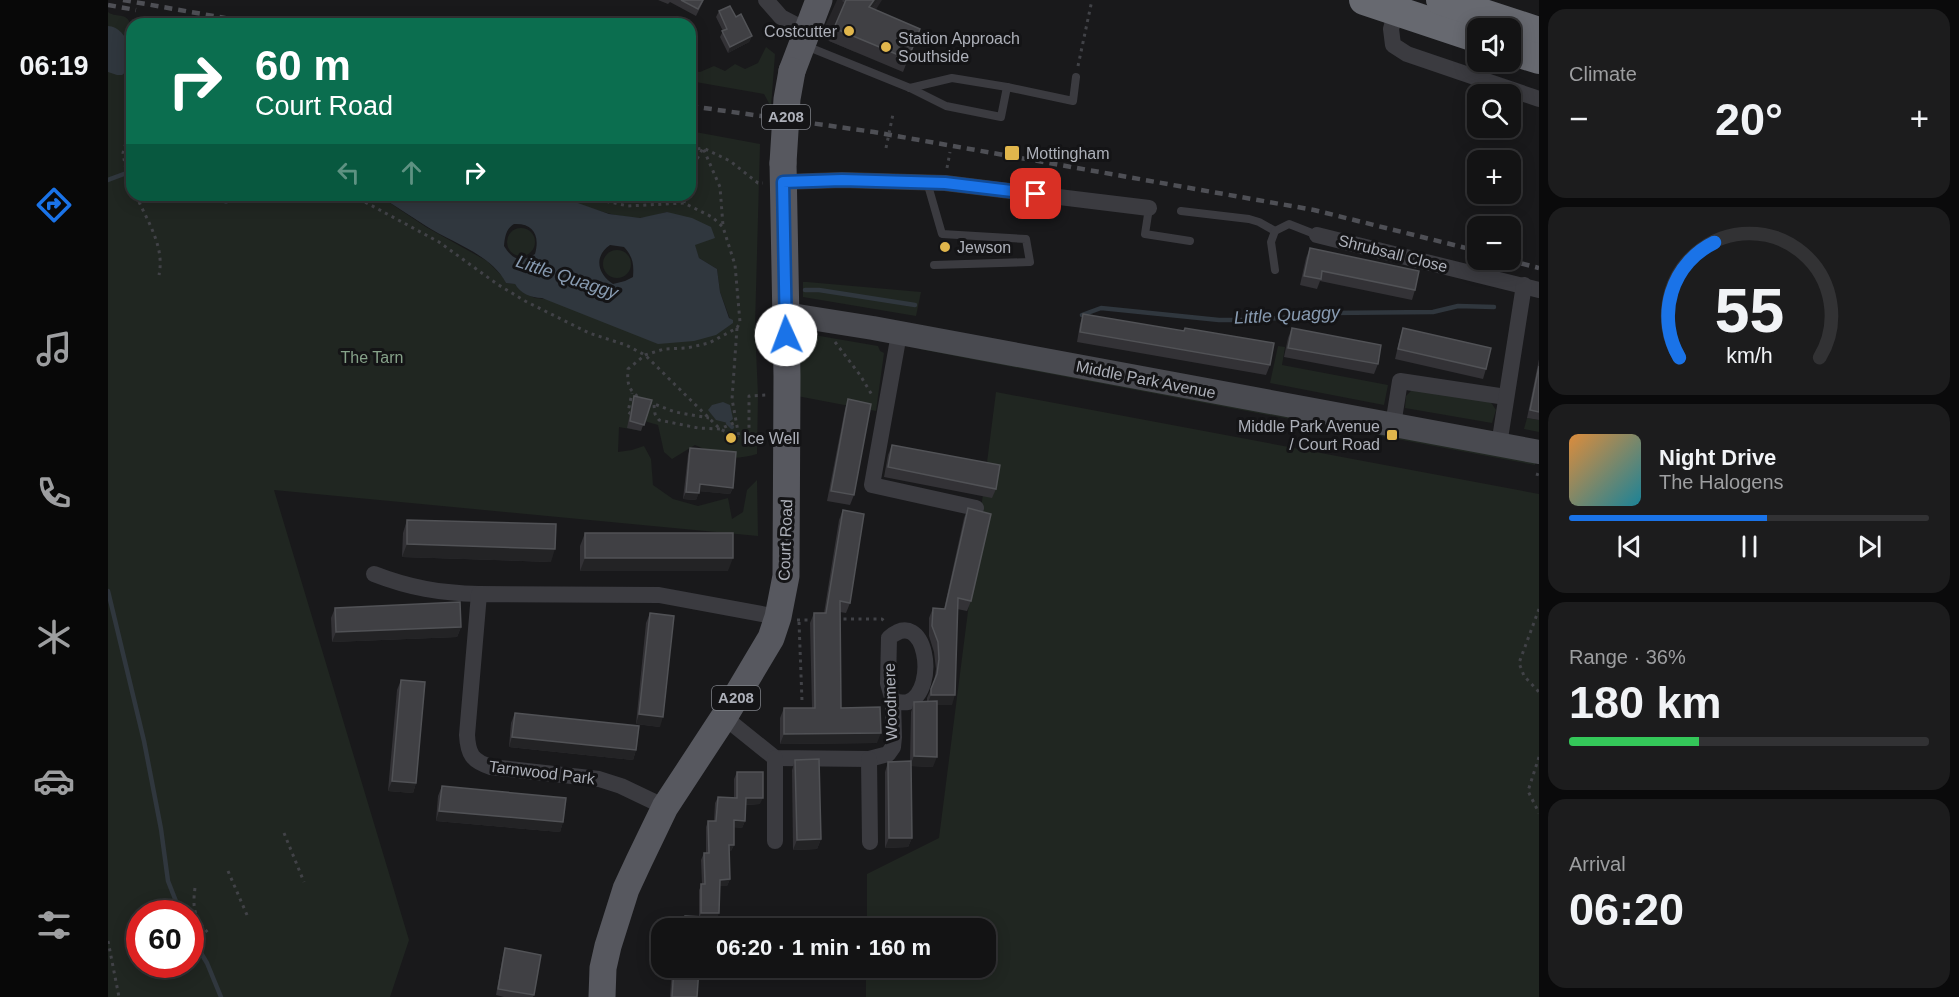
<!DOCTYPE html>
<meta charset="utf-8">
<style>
:root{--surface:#131314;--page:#1c1c1d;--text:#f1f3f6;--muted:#9d9ea0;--line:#323234;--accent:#1a73e8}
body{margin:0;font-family:Arial,sans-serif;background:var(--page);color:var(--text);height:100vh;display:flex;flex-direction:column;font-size:22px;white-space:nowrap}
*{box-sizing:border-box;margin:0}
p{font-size:20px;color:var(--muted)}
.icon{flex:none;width:33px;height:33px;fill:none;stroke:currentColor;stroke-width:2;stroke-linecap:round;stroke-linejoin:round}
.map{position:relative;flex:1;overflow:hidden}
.details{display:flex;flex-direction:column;gap:9px;padding:9px;background:#0a0a0b;width:420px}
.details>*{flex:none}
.top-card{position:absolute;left:18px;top:18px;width:570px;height:183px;border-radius:18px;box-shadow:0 3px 15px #0003,0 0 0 2px var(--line);background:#0b6e4f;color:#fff;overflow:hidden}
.fabs{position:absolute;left:1359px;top:18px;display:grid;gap:12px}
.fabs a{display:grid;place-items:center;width:54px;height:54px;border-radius:12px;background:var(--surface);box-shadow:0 3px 15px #0003,0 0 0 2px var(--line);font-size:30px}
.speed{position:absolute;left:18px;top:900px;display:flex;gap:12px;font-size:30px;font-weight:700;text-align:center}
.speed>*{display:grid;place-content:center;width:78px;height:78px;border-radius:50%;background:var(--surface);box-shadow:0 3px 15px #0003,0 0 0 2px var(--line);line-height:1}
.speed .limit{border:9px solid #d22;background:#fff;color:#111}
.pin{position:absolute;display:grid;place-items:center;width:51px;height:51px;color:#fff;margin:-26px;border-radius:12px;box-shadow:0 3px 9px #0006}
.me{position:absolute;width:66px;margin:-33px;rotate:358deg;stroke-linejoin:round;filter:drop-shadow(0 0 4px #0008)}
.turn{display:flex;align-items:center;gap:21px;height:126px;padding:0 30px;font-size:27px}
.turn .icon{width:78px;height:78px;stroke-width:2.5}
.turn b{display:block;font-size:42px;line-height:51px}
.lanes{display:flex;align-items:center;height:57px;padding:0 30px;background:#0003;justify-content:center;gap:30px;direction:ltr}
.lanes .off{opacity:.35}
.big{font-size:45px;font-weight:700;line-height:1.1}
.details .card{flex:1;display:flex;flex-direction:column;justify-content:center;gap:9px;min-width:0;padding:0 21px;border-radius:18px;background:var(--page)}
.details .dial{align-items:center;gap:0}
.dial svg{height:156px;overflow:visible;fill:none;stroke:var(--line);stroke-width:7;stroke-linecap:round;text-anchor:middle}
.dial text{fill:var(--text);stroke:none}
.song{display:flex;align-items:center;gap:18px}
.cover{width:72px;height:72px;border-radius:9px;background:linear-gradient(135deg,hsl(30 70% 55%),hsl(190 70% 35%))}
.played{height:6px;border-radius:3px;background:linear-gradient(90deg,var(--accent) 55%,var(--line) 55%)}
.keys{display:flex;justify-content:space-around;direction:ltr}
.heat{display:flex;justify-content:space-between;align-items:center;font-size:33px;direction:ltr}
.charge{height:9px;border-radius:4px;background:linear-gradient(90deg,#34c759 36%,var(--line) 0)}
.trip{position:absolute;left:543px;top:918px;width:345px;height:60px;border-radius:18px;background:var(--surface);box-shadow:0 3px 15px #0003,0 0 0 2px var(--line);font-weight:700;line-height:60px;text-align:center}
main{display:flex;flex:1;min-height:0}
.tab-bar{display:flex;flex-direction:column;width:108px;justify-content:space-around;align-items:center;background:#080808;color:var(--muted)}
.tab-bar .icon{width:42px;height:42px}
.tab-bar .active{color:var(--accent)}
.tab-bar b{font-size:27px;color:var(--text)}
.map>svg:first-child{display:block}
.built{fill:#262528}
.green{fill:#202621;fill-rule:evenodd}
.water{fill:#30373e;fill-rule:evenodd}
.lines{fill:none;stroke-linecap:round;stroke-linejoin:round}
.stream{stroke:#30373e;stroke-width:4.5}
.path{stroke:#414247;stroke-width:3;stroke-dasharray:3 4.5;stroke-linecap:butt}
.lane{stroke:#3b3b40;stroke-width:8}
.street{stroke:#3b3b40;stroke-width:16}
.secondary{stroke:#494a50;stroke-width:24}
.primary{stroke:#57585f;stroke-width:27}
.highway{stroke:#676970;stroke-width:30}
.rail{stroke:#4e4f55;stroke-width:4.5;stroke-dasharray:8 6;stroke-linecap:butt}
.path-bridge{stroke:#414247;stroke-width:3;stroke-dasharray:3 4.5;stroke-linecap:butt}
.primary-bridge{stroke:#57585f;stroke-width:27}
.wall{fill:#333236}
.shaded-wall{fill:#232325}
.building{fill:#404044;stroke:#515256;stroke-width:1.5}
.route-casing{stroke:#114b97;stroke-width:15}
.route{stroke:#1a73e8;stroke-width:10}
.poi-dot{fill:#e1b64c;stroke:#141416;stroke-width:2}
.labels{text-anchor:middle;stroke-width:6;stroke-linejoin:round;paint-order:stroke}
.shield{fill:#141416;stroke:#7f8188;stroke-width:1.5}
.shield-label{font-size:15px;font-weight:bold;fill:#adb0b9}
.poi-label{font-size:16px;fill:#adb0b9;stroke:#141416;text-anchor:start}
.street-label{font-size:16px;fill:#adb0b9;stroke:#141416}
.park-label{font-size:16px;fill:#86a289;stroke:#141416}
.water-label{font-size:18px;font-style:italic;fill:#889bb1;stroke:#141416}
</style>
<main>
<nav class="tab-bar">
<b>06:19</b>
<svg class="icon active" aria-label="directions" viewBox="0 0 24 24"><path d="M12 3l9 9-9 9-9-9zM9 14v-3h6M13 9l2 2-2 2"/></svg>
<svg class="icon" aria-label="music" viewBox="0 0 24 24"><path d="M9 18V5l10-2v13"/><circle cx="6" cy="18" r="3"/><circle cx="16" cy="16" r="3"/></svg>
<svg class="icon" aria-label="phone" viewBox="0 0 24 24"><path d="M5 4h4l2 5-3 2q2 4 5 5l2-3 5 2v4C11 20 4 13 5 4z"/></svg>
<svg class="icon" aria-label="climate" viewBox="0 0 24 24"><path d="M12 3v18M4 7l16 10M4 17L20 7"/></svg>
<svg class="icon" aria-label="car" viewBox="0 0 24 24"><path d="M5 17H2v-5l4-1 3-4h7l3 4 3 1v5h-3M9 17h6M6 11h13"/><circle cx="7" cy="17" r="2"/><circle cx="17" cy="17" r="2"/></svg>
<svg class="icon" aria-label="filters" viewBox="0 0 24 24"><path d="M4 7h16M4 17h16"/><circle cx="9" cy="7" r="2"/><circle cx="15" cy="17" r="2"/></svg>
</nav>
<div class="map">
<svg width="1431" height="997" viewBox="0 0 1431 997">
<rect width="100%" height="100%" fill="#19191b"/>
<path class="built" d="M729 0H774L760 22 747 52 712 37Z"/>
<g class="green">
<path d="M0 12C7 18 18 12 22 23L29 24H24V195H270L318 227 379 261 395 277 398 283 407 284C411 291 420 295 427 298L622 319 612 292 609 269 591 258 586 245 559 212C550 214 540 218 531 218 501 217 468 202 439 195H582V131L652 144 647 327 650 395 649 454C620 462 613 456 587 445L564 459 556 452 550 425 536 421 533 431 511 427 510 452 524 450 536 446 543 459 545 485 565 499 590 506 620 498 624 519 635 512 639 490 649 480 650 536 166 490 301 940 282 997H0ZM32 914H82V964H32Z"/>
<path d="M658 47 667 54 663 107 656 94 582 81V70L592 72 606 66 617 71 627 64 637 69 650 63Z"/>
<circle cx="413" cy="242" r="14"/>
<circle cx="509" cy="264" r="14"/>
<path d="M695 282H699L813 292 808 316 695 297Z"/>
<path d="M700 334 770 346 772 351 776 353 768 411 689 396 691 341Z"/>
<path d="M1170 346 1177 347 1174 365 1280 385 1276 405 1162 383Z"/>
<path d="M812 347 1428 461 1427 465 873 361 811 349Z"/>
<path d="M1307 387 1382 401 1388 410 1384 423 1297 408 1298 396Z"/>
<path d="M888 392 1431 494V997H758V968H878V928H759V874L831 838Z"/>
<path d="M1419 418 1431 420V432L1416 429Z"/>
</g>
<g class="water">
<path d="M0 26C20 26 31 65 14 75H9L0 72Z"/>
<path d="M95 195H138L118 204Z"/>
<path d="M270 195H439L467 202 501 214 532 218 559 212 584 218 603 227 607 238 587 245 591 258 609 269 612 292 621 318 625 320V323L608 335 586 341 550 344 434 298C423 298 412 293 407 284L398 283C383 254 344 243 318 226 302 216 286 205 270 195ZM406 224C426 223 432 236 427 254 412 263 405 260 396 246 397 236 398 229 406 224ZM502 245 516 247C525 257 526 264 525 277L517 281 505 284C490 274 485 257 502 245Z"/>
<path d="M615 402 622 405 625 419 620 423 608 420 600 410 604 405Z"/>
</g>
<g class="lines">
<g class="stream">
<path d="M0 180 24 171"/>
<path d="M697 290H711L807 305"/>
<path d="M974 315 993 308 1111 320H1150L1222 313 1325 312 1350 306 1386 307"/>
<path d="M620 423 624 427"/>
<path d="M0 591 36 741 53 829 60 881 73 914"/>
<path d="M82 935 99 963 113 997"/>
</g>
<g class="path">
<path d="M970 66 984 0"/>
<path d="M24 122 15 153 18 170 24 185"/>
<path d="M582 150 595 148 612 187 615 226"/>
<path d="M839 168 842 152"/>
<path d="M582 172 595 148 622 161 650 183H655"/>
<path d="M28 195C39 221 57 246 51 275"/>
<path d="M244 195 331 242 389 284 417 301 481 333 518 345 537 355 612 429 631 438 641 436V396L659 395"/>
<path d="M469 195 520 206 576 203 604 217 615 227 627 265 632 322 629 328 601 343 579 348 556 349 537 355 520 369C519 383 520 390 532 398"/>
<path d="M496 200 501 195"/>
<path d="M576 203 577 195"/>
<path d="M629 328 624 399 631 437"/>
<path d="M727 342 752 375 764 395"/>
<path d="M541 402 567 412 601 418"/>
<path d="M546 405 547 414 551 420 590 428 612 429 628 422"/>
<path d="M523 414 520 412 524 393"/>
<path d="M1428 474 1431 475"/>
<path d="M1431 609 1411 663 1416 676 1431 692"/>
<path d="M728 619H774L777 622"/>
<path d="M689 620H707"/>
<path d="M691 622 694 701"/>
<path d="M1431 757 1420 791 1431 813"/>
<path d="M176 833 196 882"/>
<path d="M120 871 139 915"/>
<path d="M87 888C84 910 87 919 102 935"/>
<path d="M0 941 11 997"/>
</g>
<g class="lane">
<path d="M698 46 802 88 838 106 893 117 899 87"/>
<path d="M802 88 844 78 899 87 965 101 968 77"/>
<path d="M819 182 834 234 918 239 922 262 826 265"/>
<path d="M1041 208 1037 234 1082 241"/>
<path d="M1073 211 1141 219 1151 222 1167 231"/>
<path d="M1167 270 1163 242 1167 231 1181 224 1209 235"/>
</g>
<g class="street">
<path d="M658 0 673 17 698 30"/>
<path d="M1288 11 1283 29 1285 45 1299 54 1431 99"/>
<path d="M675 182 734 180 837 183 1041 208"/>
<path d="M1209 235 1431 290"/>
<path d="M791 334 764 485 868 508"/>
<path d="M1285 425 1292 381 1398 397"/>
<path d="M1391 445 1416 285"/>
<path d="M266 574C302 588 332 593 371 594"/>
<path d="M616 717 667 758 761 759 780 754 785 747 786 737 785 701 780 683 781 638C818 605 831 690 800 702 796 703 790 702 785 701"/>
<path d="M761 759 762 842"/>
<path d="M557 807 513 786 491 779 383 767C364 761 360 754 359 735L371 594 551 595 670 617"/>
<path d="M667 841V758"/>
</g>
<path class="secondary" d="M677 314 765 328 1431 452"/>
<g class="primary">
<path d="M684 71 711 0"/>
<path d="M494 997 495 968 500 946 518 889 531 861 557 807 616 717 663 638 670 617 678 576 679 376 675 163"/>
</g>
<g class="highway">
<path d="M1256 0 1370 38"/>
<path d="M1333 0 1431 32"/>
<path d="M1402 50 1431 59"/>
</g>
<g class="rail">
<path d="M15 0 151 24"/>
<path d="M0 5 28 10"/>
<path d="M582 106 766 132 1206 210 1370 251"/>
<path d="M1400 260 1431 268"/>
</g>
<path class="path-bridge" d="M778 148 785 114"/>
<path class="primary-bridge" d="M675 163 679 99 684 71"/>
</g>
<g class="wall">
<path d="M550 0H596L588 16 562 2 560 4Z"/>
<path d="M735 0H770L764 9 812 29 795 72 721 41 737 3 734 1Z"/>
<path d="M611 11 628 17 644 36 641 42 620 53 612 37 615 31 608 17Z"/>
<path d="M1202 248 1307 290 1304 300 1212 281 1209 289 1192 285 1198 258Z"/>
<path d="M975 314 1162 365 1158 375 969 342 972 324Z"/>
<path d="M1184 328 1270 364 1266 374 1176 357 1180 338Z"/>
<path d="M1295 328 1378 369 1375 379 1287 359 1292 338Z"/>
<path d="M1431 359V420L1419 418Z"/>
<path d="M526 396 544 400 533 431 519 428 524 403Z"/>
<path d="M740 399 746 495 742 505 719 501 737 409Z"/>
<path d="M784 445 888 489 884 498 776 477 780 455Z"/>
<path d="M582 448 625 488 622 494 591 491 588 500 575 499 580 455Z"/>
<path d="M860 508 863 601 859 611 849 609 844 705H829L825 767 803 766 804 838 800 847 777 848V772L780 762H802L803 712 806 702 819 701V698L826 682 828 669 826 652 821 636V618L825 608 836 609 856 518Z"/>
<path d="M735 510 742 603 738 613 732 612 733 708 769 743 672 744V718L676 708H704L702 623 706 613H716L731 520Z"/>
<path d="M299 520 443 562 294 557 295 533Z"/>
<path d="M477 533 620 571H472V546Z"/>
<path d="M227 608 353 627 349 637 224 642 223 618Z"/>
<path d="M542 613 552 727 528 724 538 623Z"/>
<path d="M293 680 308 783 305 793 280 791 289 690Z"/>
<path d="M407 713 528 750 525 760 401 747 403 723Z"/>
<path d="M687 760 713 839 709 849 685 850 684 770Z"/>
<path d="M629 772 652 804 638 805 637 821 634 828 626 827V845L623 851H621L622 879 619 886H612L609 920H597V928H575V923L577 916H591V890L594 884 593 860 596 853H598V827L600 821H606L607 803 610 797 626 798V779Z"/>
<path d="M334 786 455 822 452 832 328 821 330 796Z"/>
<path d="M397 948 426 995 425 997H396L388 995 395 955Z"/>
<path d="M564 968H591L589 997H562Z"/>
</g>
<g class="shaded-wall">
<path d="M766 0H770L756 20 761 7Z"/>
<path d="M644 36 641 42 620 53 622 47Z"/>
<path d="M592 484 625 488 622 494 589 491Z"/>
<path d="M578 492 591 493 588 500 575 499Z"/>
<path d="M299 544 447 549 443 562 294 557Z"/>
<path d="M477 558H625L620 571H472Z"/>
<path d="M353 627 349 637 224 642 228 632Z"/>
<path d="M823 695H847L844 705H819Z"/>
<path d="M531 714 555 717 552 727 528 724Z"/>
<path d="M773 733 769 743 672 744 676 734Z"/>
<path d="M404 737 528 750 525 760 401 747Z"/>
<path d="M806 756 829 757 825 767 802 766Z"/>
<path d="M284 781 308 783 305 793 280 791Z"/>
<path d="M638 798H655L652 804 635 805Z"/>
<path d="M331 811 455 822 452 832 328 821Z"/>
<path d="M626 820 637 821 634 828 623 827Z"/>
<path d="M781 838H804L800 847 777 848Z"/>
<path d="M713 839 709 849 685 850 689 840Z"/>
<path d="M621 845H626L623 851H618Z"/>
<path d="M622 879 619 886H609L612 880Z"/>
<path d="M593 913H611L609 920H591Z"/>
</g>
<g class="building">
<path d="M573 0H595L590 9Z"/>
<path d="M738 0H766L761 7 812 29 800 59 726 28Z"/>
<path d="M622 6 628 17 633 14 644 36 622 47 614 31 619 29 611 11Z"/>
<path d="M1202 248 1311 271 1307 290 1214 271 1213 279 1196 276Z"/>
<path d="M975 314 1076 331 1077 328 1166 343 1162 365 972 332Z"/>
<path d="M1184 328 1273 345 1270 364 1180 348Z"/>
<path d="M1295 328 1383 348 1378 369 1290 349Z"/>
<path d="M1431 366V412L1422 410Z"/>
<path d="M526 396 544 400 536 425 522 421Z"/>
<path d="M740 399 763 404 746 495 723 491Z"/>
<path d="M784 445 892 465 888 489 780 467Z"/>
<path d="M582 448 628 452 625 488 592 484 591 493 578 492Z"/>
<path d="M860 508 883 514 863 601 850 598 847 695H823V689L829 674 831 659 830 642 824 626 825 608 837 609Z"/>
<path d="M735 510 756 514 742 603 732 601 733 708 772 707 773 733 676 734V708H707L706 613H718Z"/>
<path d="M299 520 448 524 447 549 299 544Z"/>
<rect x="477" y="533" width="148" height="25"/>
<path d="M352 602 353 627 228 632 227 608Z"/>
<path d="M542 613 566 616 555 717 531 714Z"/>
<path d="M293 680 317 682 308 783 284 781Z"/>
<path d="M829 701V757L806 756V702Z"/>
<path d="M407 713 531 726 528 750 404 737Z"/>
<path d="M711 759 713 839 689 840 687 760Z"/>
<path d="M803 761 804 838H781L780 762Z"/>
<path d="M629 772H655V798H638L637 821 626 820V845H621L622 879 612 880 611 913H593V884H597L596 853H601L600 821H608L610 797 629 798Z"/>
<path d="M334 786 458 798 455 822 331 811Z"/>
<path d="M577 916 597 917V928H577Z"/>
<path d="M397 948 433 955 426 995 390 989Z"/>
<path d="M566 968H591L589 997H564Z"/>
</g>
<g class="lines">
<g class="route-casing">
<path id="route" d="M678 335 675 182 734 180 837 183 928 194"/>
</g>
<use href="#route" class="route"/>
</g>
<g class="poi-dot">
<circle cx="741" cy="31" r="6"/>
<circle cx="778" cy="47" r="6"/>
<rect x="896" y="145" width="16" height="16" rx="3"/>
<circle cx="837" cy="247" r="6"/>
<rect x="1278" y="429" width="12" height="12" rx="3"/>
<circle cx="623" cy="438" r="6"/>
</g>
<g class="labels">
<g class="shield">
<rect x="654" y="105" width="48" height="24" rx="4.5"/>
<rect x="604" y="686" width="48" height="24" rx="4.5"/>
</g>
<g class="shield-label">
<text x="678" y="122">A208</text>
<text x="628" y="703">A208</text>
</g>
<g class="poi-label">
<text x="729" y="37" text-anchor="end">Costcutter</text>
<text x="790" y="44">Station Approach<tspan x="790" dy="18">Southside</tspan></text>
<text x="918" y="159">Mottingham</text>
<text x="849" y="253">Jewson</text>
<text x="1272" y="432" text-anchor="end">Middle Park Avenue<tspan x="1272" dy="18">/ Court Road</tspan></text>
<text x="635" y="444">Ice Well</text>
</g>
<g class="street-label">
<text transform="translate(1285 253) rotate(14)" y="6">Shrubsall Close</text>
<text transform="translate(1038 379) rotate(11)" y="6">Middle Park Avenue</text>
<text transform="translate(677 540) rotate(-88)" y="6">Court Road</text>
<text transform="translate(782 702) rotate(-92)" y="6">Woodmere</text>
<text transform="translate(434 772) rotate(7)" y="6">Tarnwood Park</text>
</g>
<g class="park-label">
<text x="264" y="363">The Tarn</text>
</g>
<g class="water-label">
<text transform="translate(459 277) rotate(18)" y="6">Little Quaggy</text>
<text transform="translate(1179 315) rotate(-3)" y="6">Little Quaggy</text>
</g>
</g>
</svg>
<div class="fabs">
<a><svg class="icon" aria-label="sound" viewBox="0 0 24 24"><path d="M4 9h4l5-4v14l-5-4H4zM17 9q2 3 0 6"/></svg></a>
<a><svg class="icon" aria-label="search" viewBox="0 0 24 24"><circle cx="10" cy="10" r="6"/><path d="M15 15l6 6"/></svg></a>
<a>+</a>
<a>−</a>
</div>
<div class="speed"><div class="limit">60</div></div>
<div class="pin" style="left:928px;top:194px;background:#d93025"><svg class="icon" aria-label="arrive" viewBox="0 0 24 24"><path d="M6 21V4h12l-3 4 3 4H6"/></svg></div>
<svg class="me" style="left:678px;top:335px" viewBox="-20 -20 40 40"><circle r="19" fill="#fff"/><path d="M0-13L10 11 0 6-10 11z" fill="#1a73e8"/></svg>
<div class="trip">06:20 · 1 min · 160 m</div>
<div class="top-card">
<div class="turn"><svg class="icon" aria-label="right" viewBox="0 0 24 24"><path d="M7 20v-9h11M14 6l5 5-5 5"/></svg><div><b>60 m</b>Court Road</div></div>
<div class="lanes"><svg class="icon off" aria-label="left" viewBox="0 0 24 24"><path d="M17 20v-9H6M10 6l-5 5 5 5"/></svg><svg class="icon off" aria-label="ahead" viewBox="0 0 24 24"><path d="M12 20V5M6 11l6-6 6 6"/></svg><svg class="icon" aria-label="right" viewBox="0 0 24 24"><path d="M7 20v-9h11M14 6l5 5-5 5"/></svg></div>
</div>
</div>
<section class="details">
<div class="card"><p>Climate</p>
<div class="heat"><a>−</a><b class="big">20°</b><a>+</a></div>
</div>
<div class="card dial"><svg viewBox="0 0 100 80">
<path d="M14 69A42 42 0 1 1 86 69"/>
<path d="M14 69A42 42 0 0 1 32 10" stroke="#1a73e8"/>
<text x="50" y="56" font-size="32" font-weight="700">55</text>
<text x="50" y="72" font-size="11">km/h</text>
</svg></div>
<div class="card">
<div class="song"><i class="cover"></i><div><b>Night Drive</b><p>The Halogens</p></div></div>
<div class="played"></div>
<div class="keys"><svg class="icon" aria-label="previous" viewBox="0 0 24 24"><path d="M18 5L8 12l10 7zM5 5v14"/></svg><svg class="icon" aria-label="pause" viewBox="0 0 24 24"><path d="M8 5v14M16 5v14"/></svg><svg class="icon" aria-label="next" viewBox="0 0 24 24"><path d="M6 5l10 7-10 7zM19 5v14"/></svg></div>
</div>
<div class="card"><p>Range · 36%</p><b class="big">180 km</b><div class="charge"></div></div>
<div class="card"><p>Arrival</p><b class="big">06:20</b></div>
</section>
</main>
